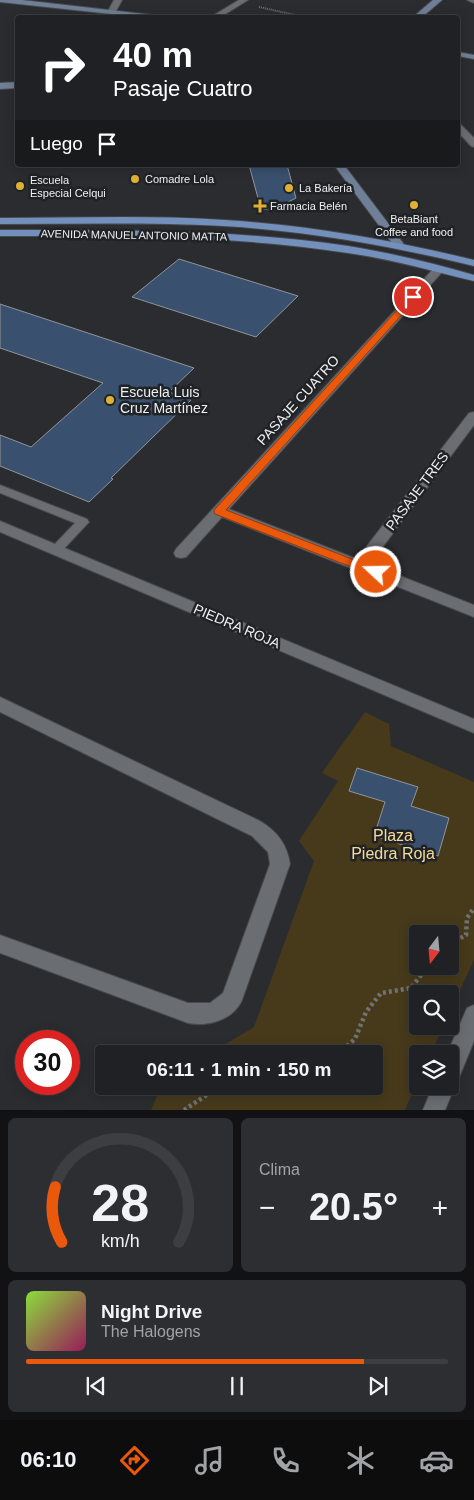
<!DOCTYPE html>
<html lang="es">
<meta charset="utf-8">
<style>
:root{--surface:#202124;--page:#2d2e31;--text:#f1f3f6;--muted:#a2a3a6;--line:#3d3e41;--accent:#ea580c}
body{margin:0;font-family:Arial,sans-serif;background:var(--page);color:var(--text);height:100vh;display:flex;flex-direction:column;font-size:19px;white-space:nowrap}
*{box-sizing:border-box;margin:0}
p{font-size:16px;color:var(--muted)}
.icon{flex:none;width:28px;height:28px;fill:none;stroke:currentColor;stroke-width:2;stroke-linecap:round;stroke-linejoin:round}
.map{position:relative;height:1110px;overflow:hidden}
.sheet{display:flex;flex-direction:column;gap:8px;padding:8px;background:#121214;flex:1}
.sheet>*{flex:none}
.top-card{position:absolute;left:15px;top:15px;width:445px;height:152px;border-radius:5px;box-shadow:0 2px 12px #0003,0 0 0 1px var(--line);background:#202124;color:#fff;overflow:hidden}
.needle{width:32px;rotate:196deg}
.buttons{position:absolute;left:409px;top:925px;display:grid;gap:10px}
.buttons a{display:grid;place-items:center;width:50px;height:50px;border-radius:5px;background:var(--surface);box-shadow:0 2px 12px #0003,0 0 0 1px var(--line);font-size:25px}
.speed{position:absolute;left:15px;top:1030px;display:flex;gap:10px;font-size:25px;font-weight:700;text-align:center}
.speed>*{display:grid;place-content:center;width:65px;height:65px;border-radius:50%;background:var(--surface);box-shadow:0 2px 12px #0003,0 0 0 1px var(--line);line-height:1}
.speed .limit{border:8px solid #d22;background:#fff;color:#111}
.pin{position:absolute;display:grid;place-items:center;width:42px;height:42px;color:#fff;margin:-21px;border:2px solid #fff;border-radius:50%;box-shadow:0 1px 5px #0007}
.me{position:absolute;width:55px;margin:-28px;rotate:291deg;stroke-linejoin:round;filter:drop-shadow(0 0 4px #0008)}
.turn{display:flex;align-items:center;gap:18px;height:105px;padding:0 15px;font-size:22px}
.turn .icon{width:65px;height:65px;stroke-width:2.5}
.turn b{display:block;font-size:35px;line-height:42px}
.then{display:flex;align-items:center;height:48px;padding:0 15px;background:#0003;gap:10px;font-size:19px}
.big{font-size:38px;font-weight:600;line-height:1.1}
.sheet .widget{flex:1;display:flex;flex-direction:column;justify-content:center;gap:8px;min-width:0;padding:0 18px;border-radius:8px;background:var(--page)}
.sheet .dial{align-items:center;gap:0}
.dial svg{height:130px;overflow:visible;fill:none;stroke:var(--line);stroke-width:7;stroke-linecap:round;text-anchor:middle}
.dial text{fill:var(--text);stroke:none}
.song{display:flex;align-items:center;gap:15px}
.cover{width:60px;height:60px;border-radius:8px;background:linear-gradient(135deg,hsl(90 70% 55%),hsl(330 70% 35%))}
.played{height:5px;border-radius:2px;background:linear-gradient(90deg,var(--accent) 80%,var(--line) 80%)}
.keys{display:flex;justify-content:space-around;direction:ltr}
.heat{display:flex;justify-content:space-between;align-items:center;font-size:28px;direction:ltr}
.sheet .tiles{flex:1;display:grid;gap:8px;grid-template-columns:1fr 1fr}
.widget:last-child{grid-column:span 2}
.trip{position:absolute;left:95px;top:1045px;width:288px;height:50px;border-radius:5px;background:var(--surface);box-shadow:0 2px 12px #0003,0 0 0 1px var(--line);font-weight:600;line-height:50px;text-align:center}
.dock{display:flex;height:80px;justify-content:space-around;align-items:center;background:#0d0d0e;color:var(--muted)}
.dock .icon{width:35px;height:35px}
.dock .selected{color:var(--accent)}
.dock b{font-size:22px;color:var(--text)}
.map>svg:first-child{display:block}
.green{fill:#473a1b;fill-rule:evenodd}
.building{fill:#3a506f;stroke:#919499}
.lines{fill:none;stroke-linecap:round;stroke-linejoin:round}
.lane-casing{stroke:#47494c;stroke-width:2}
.street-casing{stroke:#47494c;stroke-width:2}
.secondary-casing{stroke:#47494c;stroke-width:2}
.primary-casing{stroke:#47494c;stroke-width:2}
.path-far1{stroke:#707275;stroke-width:2;stroke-dasharray:1 1;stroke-linecap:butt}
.path{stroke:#707275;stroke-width:4.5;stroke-dasharray:3 3;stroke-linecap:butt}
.lane{fill:#6a6d72;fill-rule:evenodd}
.street{fill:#6a6d72;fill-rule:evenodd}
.secondary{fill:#6e7f97;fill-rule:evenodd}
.primary{fill:#7390bc;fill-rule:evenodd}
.route{fill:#ea580c;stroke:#983908}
.poi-dot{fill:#dfb034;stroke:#202326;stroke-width:2}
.labels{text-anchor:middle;stroke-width:5;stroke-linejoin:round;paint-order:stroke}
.far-poi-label{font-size:11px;fill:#edeff1;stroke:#202326;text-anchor:start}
.far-street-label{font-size:11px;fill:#edeff1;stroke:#202326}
.poi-label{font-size:14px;fill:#edeff1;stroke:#202326;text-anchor:start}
.street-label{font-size:14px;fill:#edeff1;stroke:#202326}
.near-park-label{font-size:16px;fill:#f7da98;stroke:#202326}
</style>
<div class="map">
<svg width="474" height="1110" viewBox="0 0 474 1110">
<rect width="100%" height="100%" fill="#2a2c30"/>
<path class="green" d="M365 712 389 724 391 746 474 782V960L450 1012V994H418V1026H443L431 1054H418L417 1082 405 1110H151L161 1086H374V1054H209L254 1027 314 861 299 841 338 781 322 773ZM418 934H450V966H418Z"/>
<g class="building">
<path d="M249 165H287L296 198 272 210 261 209Z"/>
<path d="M179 259 298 296 256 337 132 297Z"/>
<path d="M0 304 194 368 169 392 191 400 111 478 113 479 89 502 0 466V435L31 447 103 383 0 348Z"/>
<path d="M357 768 418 787 411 806 449 818 438 856 374 836 385 802 349 791Z"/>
</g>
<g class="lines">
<g class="lane-casing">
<path id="lane" d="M0 485 87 519 89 522 60 553H52L50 550 52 547 75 523 0 493Z"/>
</g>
<g class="street-casing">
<g id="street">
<path d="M114 0H122L115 13H109L108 11Z"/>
<path d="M239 0H248L219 18H209Z"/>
<path d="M467 0H474V3Z"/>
<path d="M458 124 461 125 474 138V147L471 146 458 132Z"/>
<path d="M439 266 443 267 445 269 443 271 229 509 357 559 469 413 474 412V425L370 564 474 605V617L222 517 186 557 181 558 176 557 174 553 176 549 435 267Z"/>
<path d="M0 521 474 719V733L0 532Z"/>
<path d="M0 697 260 821C277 831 287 844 290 864L242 1000C233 1020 208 1027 188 1023L0 953V935L188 1003H210L223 993 270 864 268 852 252 836 0 712Z"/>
<path d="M474 1005V1041L458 1080 453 1082 455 1086 445 1110H423L433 1086H450V1054H447L467 1008Z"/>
</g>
</g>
<g class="secondary-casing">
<g id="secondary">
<path d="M0 0H22L179 18H148L0 2Z"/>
<path d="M433 0H442L421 18H412Z"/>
<path d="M458 52 474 55V59L458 56Z"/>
<path d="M18 82V88L0 89V83Z"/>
<path d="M334 165H344L403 243 404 245 403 247H395Z"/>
</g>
</g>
<g class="primary-casing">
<g id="primary">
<path d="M0 218C74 218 149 215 224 220 308 225 392 240 474 260V266C392 246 308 231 224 226 149 222 74 224 0 224Z"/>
<path d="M0 230C116 230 233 229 348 246 391 253 433 263 474 275V281C432 271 391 259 348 253 233 235 116 236 0 236Z"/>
</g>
</g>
<path class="path-far1" d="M259 7 309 18"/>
<g class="path">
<path d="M450 944 466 935 467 918 474 908"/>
<path d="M280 1054H312"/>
<path d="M338 1054 355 1039 366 1012 381 993 411 988 428 966"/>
<path d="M184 1110 220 1086"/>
</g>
<use href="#lane" class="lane"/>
<use href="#street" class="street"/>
<use href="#secondary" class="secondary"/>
<use href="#primary" class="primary"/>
</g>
<path class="route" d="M413 295 418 297 416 299 226 510 380 570 382 572 380 575H372L215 514 214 511 215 509 410 296Z"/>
<g class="poi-dot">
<circle cx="135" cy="179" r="5"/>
<circle cx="20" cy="186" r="5"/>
<circle cx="289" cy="188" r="5"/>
<circle cx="414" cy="205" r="5"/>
<path d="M257.5 198.5h5v5h5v5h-5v5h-5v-5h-5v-5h5z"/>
<circle cx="110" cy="400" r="5"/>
</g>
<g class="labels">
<g class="far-poi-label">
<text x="145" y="183">Comadre Lola</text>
<text x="30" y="184">Escuela<tspan x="30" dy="13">Especial Celqui</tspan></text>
<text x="299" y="192">La Bakería</text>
<text x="270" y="210">Farmacia Belén</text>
<text x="414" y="223" text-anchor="middle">BetaBiant<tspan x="414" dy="13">Coffee and food</tspan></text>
</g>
<g class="far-street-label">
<text transform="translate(134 235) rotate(1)" y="4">AVENIDA MANUEL ANTONIO MATTA</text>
</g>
<g class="poi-label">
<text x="120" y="397">Escuela Luis<tspan x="120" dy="16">Cruz Martínez</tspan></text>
</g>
<g class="street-label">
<text transform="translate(298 400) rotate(-48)" y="5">PASAJE CUATRO</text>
<text transform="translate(417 491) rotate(-53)" y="5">PASAJE TRES</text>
<text transform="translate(237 626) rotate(23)" y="5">PIEDRA ROJA</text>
</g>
<g class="near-park-label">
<text x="393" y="841">Plaza<tspan x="393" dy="18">Piedra Roja</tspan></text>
</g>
</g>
</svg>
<div class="buttons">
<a><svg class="needle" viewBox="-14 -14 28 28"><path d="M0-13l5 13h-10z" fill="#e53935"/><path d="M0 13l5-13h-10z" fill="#a2a3a6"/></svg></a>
<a><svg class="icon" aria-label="search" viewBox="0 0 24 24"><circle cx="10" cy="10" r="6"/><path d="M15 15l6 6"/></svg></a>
<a><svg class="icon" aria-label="layers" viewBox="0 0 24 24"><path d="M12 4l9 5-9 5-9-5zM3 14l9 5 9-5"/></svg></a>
</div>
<div class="speed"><div class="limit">30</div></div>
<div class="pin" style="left:413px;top:297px;background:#d93025"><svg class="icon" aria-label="arrive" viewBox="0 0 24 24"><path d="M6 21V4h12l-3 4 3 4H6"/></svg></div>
<svg class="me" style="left:376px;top:572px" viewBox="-20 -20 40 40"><circle r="17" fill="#ea580c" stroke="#fff" stroke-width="3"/><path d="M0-11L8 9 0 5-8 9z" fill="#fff"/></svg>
<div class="trip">06:11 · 1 min · 150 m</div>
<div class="top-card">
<div class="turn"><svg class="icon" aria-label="right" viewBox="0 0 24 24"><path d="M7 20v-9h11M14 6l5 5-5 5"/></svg><div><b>40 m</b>Pasaje Cuatro</div></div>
<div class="then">Luego<svg class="icon" aria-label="arrive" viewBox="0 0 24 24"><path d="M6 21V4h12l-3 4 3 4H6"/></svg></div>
</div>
</div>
<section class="sheet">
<div class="tiles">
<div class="widget dial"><svg viewBox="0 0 100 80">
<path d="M14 69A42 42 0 1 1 86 69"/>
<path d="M14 69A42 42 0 0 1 10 35" stroke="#ea580c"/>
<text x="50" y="56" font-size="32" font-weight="700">28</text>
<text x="50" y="72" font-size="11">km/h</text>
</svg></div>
<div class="widget"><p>Clima</p>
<div class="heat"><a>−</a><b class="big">20.5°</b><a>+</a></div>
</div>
<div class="widget">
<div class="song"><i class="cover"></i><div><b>Night Drive</b><p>The Halogens</p></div></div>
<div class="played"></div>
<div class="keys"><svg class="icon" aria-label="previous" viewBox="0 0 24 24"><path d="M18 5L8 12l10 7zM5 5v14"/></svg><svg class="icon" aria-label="pause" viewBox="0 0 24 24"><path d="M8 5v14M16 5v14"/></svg><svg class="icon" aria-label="next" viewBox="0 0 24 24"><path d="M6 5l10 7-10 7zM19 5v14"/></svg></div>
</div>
</div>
</section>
<nav class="dock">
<b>06:10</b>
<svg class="icon selected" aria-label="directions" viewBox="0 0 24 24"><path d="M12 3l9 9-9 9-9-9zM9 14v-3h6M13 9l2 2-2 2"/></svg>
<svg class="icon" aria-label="music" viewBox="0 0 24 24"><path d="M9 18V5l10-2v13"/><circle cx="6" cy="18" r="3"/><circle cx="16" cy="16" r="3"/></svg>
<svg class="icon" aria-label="phone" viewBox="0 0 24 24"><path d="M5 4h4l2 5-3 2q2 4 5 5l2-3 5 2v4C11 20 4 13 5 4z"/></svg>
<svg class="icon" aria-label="climate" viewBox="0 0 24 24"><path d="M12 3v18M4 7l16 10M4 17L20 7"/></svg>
<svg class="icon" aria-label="car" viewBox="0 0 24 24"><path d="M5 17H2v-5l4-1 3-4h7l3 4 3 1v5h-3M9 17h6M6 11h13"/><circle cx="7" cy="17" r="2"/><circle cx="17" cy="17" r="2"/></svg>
</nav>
